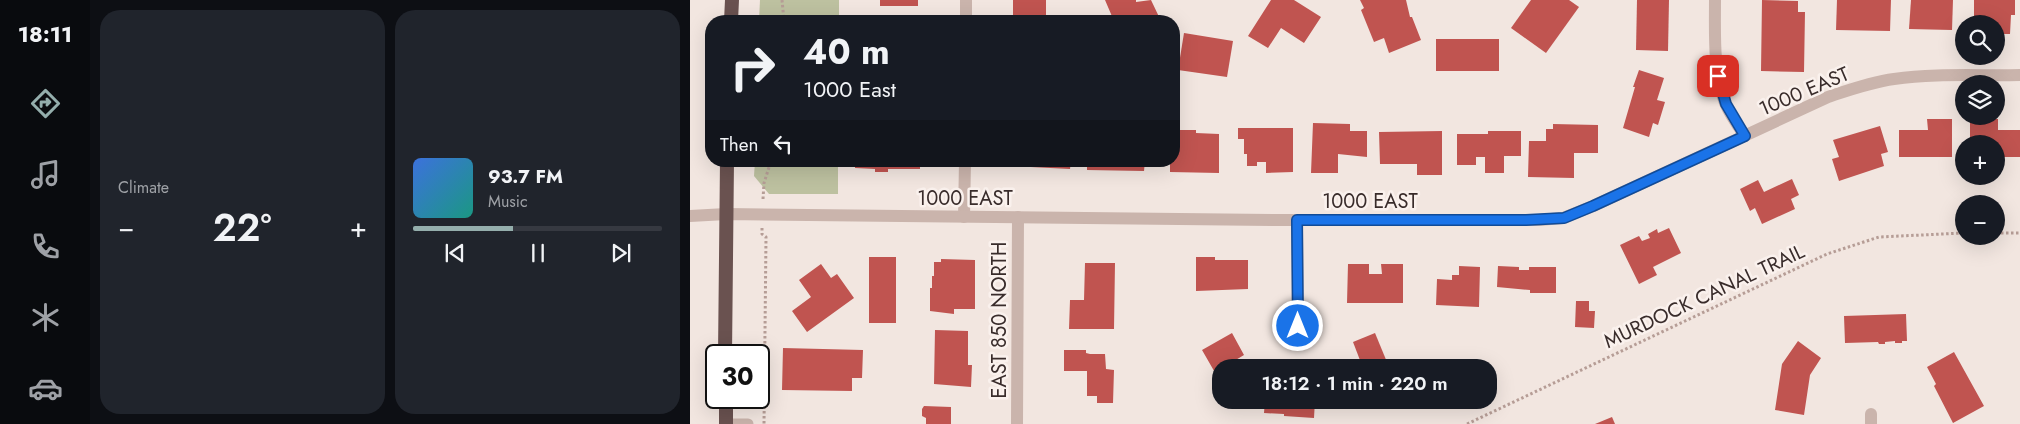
<!DOCTYPE html>
<meta charset="utf-8">
<style>
:root{--surface:#171b24;--page:#20242c;--text:#f1f3f6;--muted:#9ea1a6;--line:#363941;--accent:#94aeac}
body{margin:0;font-family:Jost,sans-serif;background:var(--page);color:var(--text);height:100vh;display:flex;flex-direction:column;font-size:19px;white-space:nowrap}
*{box-sizing:border-box;margin:0}
p{font-size:16px;color:var(--muted)}
.icon{flex:none;width:28px;height:28px;fill:none;stroke:currentColor;stroke-width:2;stroke-linecap:round;stroke-linejoin:round}
.map{position:relative;flex:1;overflow:hidden}
.side{display:flex;flex-direction:column;gap:10px;padding:10px;background:#0d0f14;width:600px}
.side>*{flex:none}
.top-card{position:absolute;left:15px;top:15px;width:475px;height:152px;border-radius:20px;box-shadow:0 5px 20px #0002;background:#171b24;color:var(--text);overflow:hidden}
.tools{position:absolute;left:1265px;top:15px;display:grid;gap:10px}
.tools a{display:grid;place-items:center;width:50px;height:50px;border-radius:50%;background:var(--surface);box-shadow:0 5px 20px #0002;font-size:25px}
.speed{position:absolute;left:15px;top:344px;display:flex;gap:10px;font-size:25px;font-weight:700;text-align:center}
.speed>*{display:grid;place-content:center;width:65px;height:65px;border-radius:50%;background:var(--surface);box-shadow:0 5px 20px #0002;line-height:1}
.speed .limit{border:2px solid #111;border-radius:8px;background:#fff;color:#111}
.pin{position:absolute;display:grid;place-items:center;width:42px;height:42px;color:#fff;margin:-21px;border-radius:10px;box-shadow:0 2px 8px #0006}
.me{position:absolute;width:55px;margin:-28px;rotate:0deg;stroke-linejoin:round;filter:drop-shadow(0 0 4px #0008)}
.turn{display:flex;align-items:center;gap:18px;height:105px;padding:0 15px;font-size:22px}
.turn .icon{width:65px;height:65px;stroke-width:2.5}
.turn b{display:block;font-size:35px;line-height:42px}
.then{display:flex;align-items:center;height:48px;padding:0 15px;background:#0003;gap:10px;font-size:19px}
.big{font-size:38px;font-weight:600;line-height:1.1}
.side .card{flex:1;display:flex;flex-direction:column;justify-content:center;gap:8px;min-width:0;padding:0 18px;border-radius:20px;background:var(--page)}
.song{display:flex;align-items:center;gap:15px}
.cover{width:60px;height:60px;border-radius:8px;background:linear-gradient(135deg,hsl(220 70% 55%),hsl(170 70% 35%))}
.played{height:5px;border-radius:2px;background:linear-gradient(90deg,var(--accent) 40%,var(--line) 40%)}
.keys{display:flex;justify-content:space-around;direction:ltr}
.heat{display:flex;justify-content:space-between;align-items:center;font-size:28px;direction:ltr}
.side .tiles{flex:1;display:grid;gap:10px;grid-template-columns:repeat(2,1fr)}
.trip{position:absolute;left:522px;top:359px;width:285px;height:50px;border-radius:20px;background:var(--surface);box-shadow:0 5px 20px #0002;font-weight:600;line-height:50px;text-align:center}
main{display:flex;flex:1;min-height:0}
.tab-bar{display:flex;flex-direction:column;width:90px;justify-content:space-around;align-items:center;background:#090b0e;color:var(--muted)}
.tab-bar .icon{width:35px;height:35px}
.tab-bar .active{color:var(--accent)}
.tab-bar b{font-size:22px;color:var(--text)}
.map>svg:first-child{display:block}
.green{fill:#bdc1a0}
.building{fill:#c05450}
.lines{fill:none;stroke-linecap:round;stroke-linejoin:round}
.path{stroke:#b69d96;stroke-width:3;stroke-dasharray:2.5 2.5;stroke-linecap:butt}
.service{stroke:#cab4ac;stroke-width:11}
.minor{stroke:#cab4ac;stroke-width:12}
.tertiary{stroke:#cab4ac;stroke-width:12}
.trunk{stroke:#6a5250;stroke-width:14}
.route-casing{stroke:#114b97;stroke-width:12}
.route{stroke:#1a73e8;stroke-width:9}
.labels{text-anchor:middle;stroke-width:5;stroke-linejoin:round;paint-order:stroke}
.street-label{font-size:20px;fill:#392c2b;stroke:#faf1ed}
</style>
<main>
<nav class="tab-bar">
<b>18:11</b>
<svg class="icon active" aria-label="directions" viewBox="0 0 24 24"><path d="M12 3l9 9-9 9-9-9zM9 14v-3h6M13 9l2 2-2 2"/></svg>
<svg class="icon" aria-label="music" viewBox="0 0 24 24"><path d="M9 18V5l10-2v13"/><circle cx="6" cy="18" r="3"/><circle cx="16" cy="16" r="3"/></svg>
<svg class="icon" aria-label="phone" viewBox="0 0 24 24"><path d="M5 4h4l2 5-3 2q2 4 5 5l2-3 5 2v4C11 20 4 13 5 4z"/></svg>
<svg class="icon" aria-label="climate" viewBox="0 0 24 24"><path d="M12 3v18M4 7l16 10M4 17L20 7"/></svg>
<svg class="icon" aria-label="car" viewBox="0 0 24 24"><path d="M5 17H2v-5l4-1 3-4h7l3 4 3 1v5h-3M9 17h6M6 11h13"/><circle cx="7" cy="17" r="2"/><circle cx="17" cy="17" r="2"/></svg>
</nav>
<section class="side">
<div class="tiles">
<div class="card"><p>Climate</p>
<div class="heat"><a>−</a><b class="big">22°</b><a>+</a></div>
</div>
<div class="card">
<div class="song"><i class="cover"></i><div><b>93.7 FM</b><p>Music</p></div></div>
<div class="played"></div>
<div class="keys"><svg class="icon" aria-label="previous" viewBox="0 0 24 24"><path d="M18 5L8 12l10 7zM5 5v14"/></svg><svg class="icon" aria-label="pause" viewBox="0 0 24 24"><path d="M8 5v14M16 5v14"/></svg><svg class="icon" aria-label="next" viewBox="0 0 24 24"><path d="M6 5l10 7-10 7zM19 5v14"/></svg></div>
</div>
</div>
</section>
<div class="map">
<svg width="1330" height="424" viewBox="0 0 1330 424">
<rect width="100%" height="100%" fill="#f2e6e0"/>
<g class="green">
<path d="M70 0H149V21H69Z"/>
<path d="M65 161H148V194H79L64 176Z"/>
</g>
<g class="building">
<rect x="190" y="0" width="38" height="6"/>
<rect x="323" y="0" width="33" height="18"/>
<path d="M415 0H446V2L461 0 471 21H424Z"/>
<path d="M581 0H604L631 17 614 43 591 28 578 48 558 36Z"/>
<path d="M670 0H716L720 17H722L731 40 699 53 694 38 684 42 671 10 674 8Z"/>
<path d="M841 0H879L889 7 856 53 821 28Z"/>
<path d="M947 0H979L978 51 946 50Z"/>
<path d="M1072 0 1108 1V12H1115L1114 72 1071 71Z"/>
<path d="M1147 0H1201L1200 31 1146 30Z"/>
<path d="M1221 0H1263L1262 30 1219 29Z"/>
<path d="M1284 0H1325V15H1321L1320 34H1306V24H1296V17H1284Z"/>
<path d="M494 33 543 41 537 77 488 70Z"/>
<rect x="746" y="39" width="63" height="32"/>
<path d="M949 70 974 78 967 100 975 102 968 125 963 123 959 137 933 128 945 87H943Z"/>
<path d="M1237 119H1262V157H1209V130H1238Z"/>
<path d="M1280 119H1308V130H1330V157H1306V144H1280Z"/>
<path d="M623 123 660 124V131H677V157L648 154V173H621Z"/>
<path d="M863 124 908 125V153H884V178L838 177 839 141H856V129H863Z"/>
<path d="M1190 126 1198 152 1191 154 1194 166 1149 181 1142 159 1149 157 1143 140Z"/>
<path d="M548 128H603V172L576 173V162H567V166H557V154H554V139H548Z"/>
<path d="M484 130H506V133L529 134V173L480 172V161H484Z"/>
<path d="M752 131V175H727V164H690L689 132Z"/>
<path d="M798 131H831V156H814V173H795V157H786V165H767V134H798Z"/>
<path d="M165 161H230V169H198V172H185V169L165 168Z"/>
<path d="M322 161H381L380 169 321 166Z"/>
<path d="M397 161H455L454 171 397 170Z"/>
<path d="M1102 179 1109 195 1101 199 1105 209 1072 224 1065 208 1060 211 1050 189 1068 180 1074 192Z"/>
<path d="M979 228 991 253 963 267 967 275 949 284 930 245 949 236 952 241 960 238 958 234 967 229 968 233Z"/>
<rect x="179" y="257" width="27" height="66"/>
<path d="M506 257H525V260H558V289L506 291Z"/>
<path d="M251 259 285 260V309H264V314L240 311V288H242V276H244V262H251Z"/>
<path d="M395 263H425L424 329H379L380 300H394Z"/>
<path d="M131 264 141 278 147 274 164 298 117 332 102 311 121 297 109 280Z"/>
<path d="M658 264H679V274H692L691 264H713V303H657Z"/>
<path d="M769 266 790 267 789 307 746 305 747 279 762 280V275H769Z"/>
<path d="M808 266 829 267V270H839V267H866V293H840V290L807 287Z"/>
<path d="M886 301H899V311H905L904 328 885 327Z"/>
<path d="M1216 314 1217 341H1212V343H1205V341L1195 342V344H1189L1188 342 1155 343 1154 316Z"/>
<path d="M245 330 278 331V365H282L281 387 244 384Z"/>
<path d="M542 333 554 355 544 361 548 368H531V383L512 350Z"/>
<path d="M685 333 699 367 697 368H673L663 342Z"/>
<path d="M1108 341 1131 358 1120 375 1114 415 1085 410 1092 364Z"/>
<path d="M93 348 173 350 172 378H162V391L92 390Z"/>
<path d="M374 350H396V353L400 354H415L416 369 424 370 423 403H407V396H397V371H374Z"/>
<path d="M1264 352 1294 406 1263 423 1244 386 1246 384 1237 367Z"/>
<path d="M575 400H625L624 418 594 416V414L574 413Z"/>
<path d="M234 406 261 407V424H236V418L232 416V409Z"/>
<path d="M922 417 925 424H905Z"/>
</g>
<g class="lines">
<g class="path">
<path d="M92 0 94 21"/>
<path d="M73 199 74 183 81 161"/>
<path d="M72 228V234L76 237 74 424"/>
<path d="M1306 233H1330"/>
<path d="M777 424 1137 254 1189 237 1274 233"/>
</g>
<path class="service" d="M36 424H58"/>
<g class="minor">
<path d="M1025 0C1025 34 1023 70 1035 103 1040 115 1048 126 1055 136"/>
<path d="M276 21V0"/>
<path d="M274 217 275 161"/>
<path d="M607 220 608 326"/>
<path d="M327 424 328 217"/>
<path d="M1181 424V414"/>
</g>
<path class="tertiary" d="M0 216 36 214 586 220H849L873 218 903 206 1138 97C1159 90 1181 82 1204 79 1245 73 1288 76 1330 75"/>
<g class="trunk">
<path d="M41 21 42 0"/>
<path d="M35 355 37 161"/>
<path d="M36 398V424"/>
</g>
</g>
<g class="lines">
<g class="route-casing">
<path id="route" d="M608 326 607 220H836L874 218 903 206 1055 136 1036 104 1028 76"/>
</g>
<use href="#route" class="route"/>
</g>
<g class="labels">
<g class="street-label">
<text transform="translate(1114 91) rotate(-23)" y="7">1000 EAST</text>
<text x="275" y="205">1000 EAST</text>
<text x="680" y="208">1000 EAST</text>
<text transform="translate(1014 296) rotate(-25)" y="7">MURDOCK CANAL TRAIL</text>
<text transform="translate(309 320) rotate(-90)" y="7">EAST 850 NORTH</text>
</g>
</g>
</svg>
<div class="tools">
<a><svg class="icon" aria-label="search" viewBox="0 0 24 24"><circle cx="10" cy="10" r="6"/><path d="M15 15l6 6"/></svg></a>
<a><svg class="icon" aria-label="layers" viewBox="0 0 24 24"><path d="M12 4l9 5-9 5-9-5zM3 14l9 5 9-5"/></svg></a>
<a>+</a>
<a>−</a>
</div>
<div class="speed"><div class="limit">30</div></div>
<div class="pin" style="left:1028px;top:76px;background:#d93025"><svg class="icon" aria-label="arrive" viewBox="0 0 24 24"><path d="M6 21V4h12l-3 4 3 4H6"/></svg></div>
<svg class="me" style="left:608px;top:326px" viewBox="-20 -20 40 40"><circle r="17" fill="#1a73e8" stroke="#fff" stroke-width="3"/><path d="M0-11L8 9 0 5-8 9z" fill="#fff"/></svg>
<div class="trip">18:12 · 1 min · 220 m</div>
<div class="top-card">
<div class="turn"><svg class="icon" aria-label="right" viewBox="0 0 24 24"><path d="M7 20v-9h11M14 6l5 5-5 5"/></svg><div><b>40 m</b>1000 East</div></div>
<div class="then">Then<svg class="icon" aria-label="left" viewBox="0 0 24 24"><path d="M17 20v-9H6M10 6l-5 5 5 5"/></svg></div>
</div>
</div>
</main>
